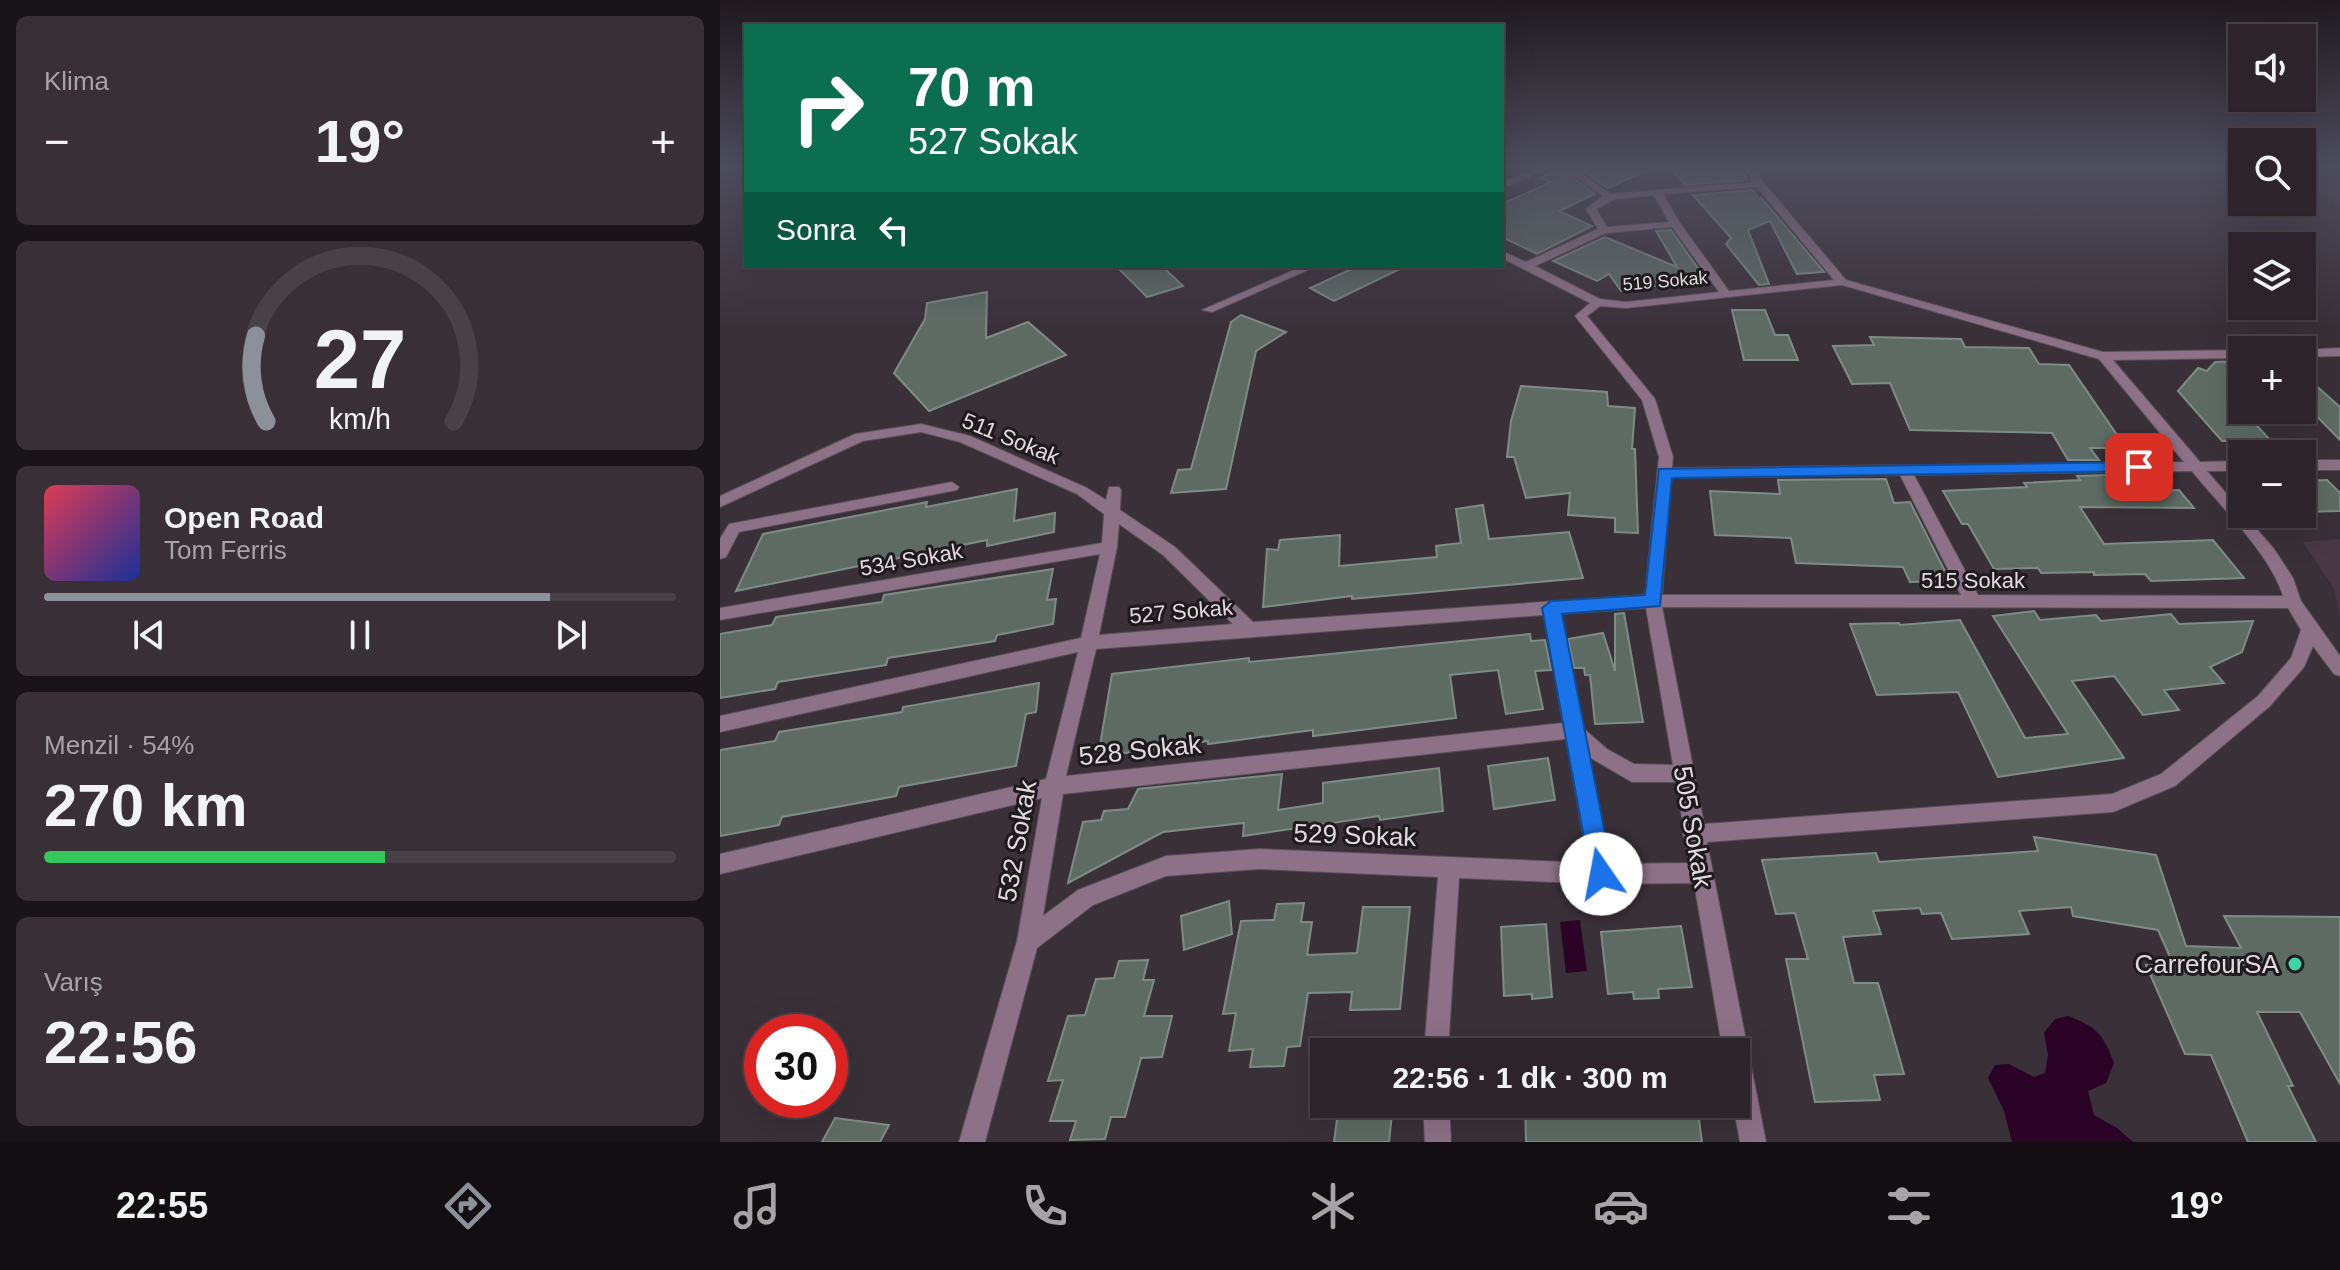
<!DOCTYPE html>
<html lang="tr">
<meta charset="utf-8">
<style>
:root{--surface:#2c242a;--page:#383036;--text:#f1f3f6;--muted:#a6a4a8;--line:#484147;--accent:#8c9099}
body{margin:0;font-family:Arial,sans-serif;background:var(--page);color:var(--text);height:100vh;display:flex;flex-direction:column;font-size:30px;white-space:nowrap}
*{box-sizing:border-box;margin:0}
p{font-size:26px;color:var(--muted)}
.icon{flex:none;width:44px;height:44px;fill:none;stroke:currentColor;stroke-width:2;stroke-linecap:round;stroke-linejoin:round}
.map{position:relative;flex:1;overflow:hidden}
.drawer{display:flex;flex-direction:column;gap:16px;padding:16px;background:#181417;width:720px}
.drawer>*{flex:none}
.top-card{position:absolute;left:24px;top:24px;width:760px;height:244px;border-radius:0px;box-shadow:0 8px 32px #0002,0 0 0 2px var(--line);background:#0b6e4f;color:#fff;overflow:hidden}
.tools{position:absolute;left:1508px;top:24px;display:grid;gap:16px}
.tools a{display:grid;place-items:center;width:88px;height:88px;border-radius:0px;background:var(--surface);box-shadow:0 8px 32px #0002,0 0 0 2px var(--line);font-size:40px}
.speed{position:absolute;left:24px;top:1014px;display:flex;gap:16px;font-size:40px;font-weight:700;text-align:center}
.speed>*{display:grid;place-content:center;width:104px;height:104px;border-radius:50%;background:var(--surface);box-shadow:0 8px 32px #0002,0 0 0 2px var(--line);line-height:1}
.speed .limit{border:12px solid #d22;background:#fff;color:#111}
.pin{position:absolute;display:grid;place-items:center;width:68px;height:68px;color:#fff;margin:-34px;border-radius:16px;box-shadow:0 4px 12px #0006}
.me{position:absolute;width:88px;margin:-44px;rotate:348deg;stroke-linejoin:round;filter:drop-shadow(0 0 6px #0008)}
.turn{display:flex;align-items:center;gap:28px;height:168px;padding:0 32px;font-size:36px}
.turn .icon{width:104px;height:104px;stroke-width:2.5}
.turn b{display:block;font-size:56px;line-height:68px}
.then{display:flex;align-items:center;height:76px;padding:0 32px;background:#0003;gap:16px;font-size:30px}
.big{font-size:60px;font-weight:600;line-height:1.1}
.drawer .tile{flex:1;display:flex;flex-direction:column;justify-content:center;gap:12px;min-width:0;padding:0 28px;border-radius:12px;background:var(--page)}
.drawer .dial{align-items:center;gap:0}
.dial svg{height:208px;overflow:visible;fill:none;stroke:var(--line);stroke-width:7;stroke-linecap:round;text-anchor:middle}
.dial text{fill:var(--text);stroke:none}
.song{display:flex;align-items:center;gap:24px}
.cover{width:96px;height:96px;border-radius:12px;background:linear-gradient(135deg,hsl(350 70% 55%),hsl(230 70% 35%))}
.played{height:8px;border-radius:4px;background:linear-gradient(90deg,var(--accent) 80%,var(--line) 80%)}
.keys{display:flex;justify-content:space-around;direction:ltr}
.heat{display:flex;justify-content:space-between;align-items:center;font-size:44px;direction:ltr}
.charge{height:12px;border-radius:6px;background:linear-gradient(90deg,#34c759 54%,var(--line) 0)}
.trip{position:absolute;left:590px;top:1038px;width:440px;height:80px;border-radius:0px;background:var(--surface);box-shadow:0 8px 32px #0002,0 0 0 2px var(--line);font-weight:600;line-height:80px;text-align:center}
.dock{display:flex;height:128px;justify-content:space-around;align-items:center;background:#120e11;color:var(--muted)}
.dock .icon{width:56px;height:56px}
.dock .active{color:var(--accent)}
.dock b{font-size:36px;color:var(--text)}
main{display:flex;flex:1;min-height:0}
.map>svg:first-child{display:block}
.built{fill:#483945}
.water{fill:#2b0326}
.building{fill:#5e6b65;stroke:#7e8c85;stroke-width:2}
.lines{fill:none;stroke-linecap:round;stroke-linejoin:round}
.street-casing{stroke:#584f56;stroke-width:2}
.street{fill:#8d7186;fill-rule:evenodd}
.route{fill:#1a73e8;stroke:#114b97;stroke-width:2}
.poi-dot{fill:#3ed4a3;stroke:#1e1a1d;stroke-width:3}
.labels{text-anchor:middle;stroke-width:6;stroke-linejoin:round;paint-order:stroke}
.far-street-label{font-size:18px;fill:#e1dadf;stroke:#1e1a1d}
.street-label{font-size:22px;fill:#e1dadf;stroke:#1e1a1d}
.near-street-label{font-size:26px;fill:#e1dadf;stroke:#1e1a1d}
.near-poi-label{font-size:26px;fill:#e1dadf;stroke:#1e1a1d;text-anchor:end}
</style>
<main>
<section class="drawer">
<div class="tile"><p>Klima</p>
<div class="heat"><a>−</a><b class="big">19°</b><a>+</a></div>
</div>
<div class="tile dial"><svg viewBox="0 0 100 80">
<path d="M14 69A42 42 0 1 1 86 69"/>
<path d="M14 69A42 42 0 0 1 10 36" stroke="#8c9099"/>
<text x="50" y="56" font-size="32" font-weight="700">27</text>
<text x="50" y="72" font-size="11">km/h</text>
</svg></div>
<div class="tile">
<div class="song"><i class="cover"></i><div><b>Open Road</b><p>Tom Ferris</p></div></div>
<div class="played"></div>
<div class="keys"><svg class="icon" aria-label="previous" viewBox="0 0 24 24"><path d="M18 5L8 12l10 7zM5 5v14"/></svg><svg class="icon" aria-label="pause" viewBox="0 0 24 24"><path d="M8 5v14M16 5v14"/></svg><svg class="icon" aria-label="next" viewBox="0 0 24 24"><path d="M6 5l10 7-10 7zM19 5v14"/></svg></div>
</div>
<div class="tile"><p>Menzil · 54%</p><b class="big">270 km</b><div class="charge"></div></div>
<div class="tile"><p>Varış</p><b class="big">22:56</b></div>
</section>
<div class="map">
<svg width="1620" height="1142" viewBox="0 0 1620 1142">
<rect width="100%" height="100%" fill="#3a3038"/>
<g class="built">
<path d="M1582 167H1620V205L1582 182Z"/>
<path d="M1620 539V616L1614 588 1583 542Z"/>
</g>
<g class="water">
<path d="M860 920 867 971 846 973 840 922Z"/>
<path d="M1348 1016C1377 1027 1383 1034 1394 1063L1386 1083 1368 1091 1374 1115 1397 1128 1413 1142H1292L1284 1111 1268 1078 1275 1065 1289 1064 1314 1077 1325 1073 1328 1055 1324 1033 1335 1019Z"/>
</g>
<g class="building">
<path d="M857 167H935L888 188Z"/>
<path d="M949 167H1019L1027 180 965 185Z"/>
<path d="M840 168 875 194 839 211 872 226 817 254 782 237V204L831 182 820 178Z"/>
<path d="M1033 190 1038 199 1041 198 1050 208 1104 272 1077 274 1050 221 1028 230 1049 284 1039 285 1006 244 1011 238 973 195Z"/>
<path d="M951 230 989 284 969 286 966 281 901 291 889 274 877 281 833 261 885 237 957 267 936 231Z"/>
<path d="M396 266H442L463 286 427 297Z"/>
<path d="M638 266H686L614 301 590 288Z"/>
<path d="M267 292 266 338 308 322 346 355 209 411 174 373 205 319 207 303Z"/>
<path d="M1012 310H1045L1055 335H1068L1078 360H1024Z"/>
<path d="M521 315 566 332 536 351 506 489 451 493 458 470 471 469 511 322Z"/>
<path d="M1150 337 1241 339 1245 347 1309 348 1319 364 1349 365 1406 448H1370L1379 460H1348L1332 433 1190 430 1170 383 1132 384 1113 346 1154 345Z"/>
<path d="M1522 361V394L1515 402 1551 441H1502L1458 391 1478 368 1487 371 1495 362Z"/>
<path d="M1582 373 1620 407V440L1582 401Z"/>
<path d="M801 386 887 392 888 406 915 408 912 449H915L918 533 895 532V518L848 515 850 493 806 498 794 457H787L791 421Z"/>
<path d="M1391 475 1408 497V491L1459 490 1474 508 1360 507 1384 544 1493 540 1524 578 1431 581 1425 574 1374 575V572L1321 573 1318 568 1274 569 1248 524H1242L1223 491 1307 487 1304 483 1360 480 1357 476Z"/>
<path d="M1166 479 1174 503 1190 502 1230 581 1190 582 1183 567 1076 563 1071 538 995 535 990 491 1060 494 1058 480Z"/>
<path d="M1607 480 1620 493V511L1582 512V481Z"/>
<path d="M297 489 294 521 335 513 334 532 267 546V540L16 591 43 534 207 502 206 507Z"/>
<path d="M763 505 769 539 849 532 863 578 632 599V596L543 607 547 549 558 550 560 540 620 535 619 566 717 557 716 546 741 543 736 509Z"/>
<path d="M333 569 327 600 336 599 333 624 277 635 275 641 168 658 166 665 58 682 55 689 0 698V634L52 625 56 617 162 602 164 595Z"/>
<path d="M1314 611 1320 620 1376 615 1381 621 1451 614 1459 624 1533 621 1522 652 1490 667 1504 683 1444 690 1459 710 1423 715 1394 676 1352 681 1404 758 1278 777 1238 692 1157 695 1130 624 1179 623 1180 625 1240 620 1305 738 1348 734 1273 616Z"/>
<path d="M904 613 923 722 875 724 870 675H865L864 668H854L848 639 883 633 895 671V614Z"/>
<path d="M810 634 811 641 825 640 831 670 815 671 823 709 786 714 778 670 730 675 736 718 593 736V730L488 744V741L378 757 392 674 529 658V662Z"/>
<path d="M319 683 316 712 306 714 296 766 179 787 176 796 62 817 59 825 0 836V750L55 741 59 732 182 712 183 707Z"/>
<path d="M828 758 835 800 774 809 768 766Z"/>
<path d="M719 768 723 811 660 820 659 816 523 836 524 823 443 832 348 883 363 822 381 820 384 811 408 809 418 789 562 774 558 810 603 803V783Z"/>
<path d="M1314 837 1436 855 1466 946 1521 948 1504 916 1620 917V1084L1580 1012H1537L1573 1086H1568L1596 1142H1528L1491 1055 1465 1054 1426 965 1454 966 1438 930 1353 916 1351 907 1299 911 1309 934 1232 939 1221 913 1202 914 1200 908 1153 911 1161 934 1123 937 1134 983H1158L1184 1074 1154 1075 1160 1100 1095 1102 1066 959H1088L1075 913 1056 914 1042 860 1156 853 1159 862 1318 851Z"/>
<path d="M509 901 512 934 464 950 461 916Z"/>
<path d="M584 903 581 922H592L587 955 637 953 643 907H690L680 1009 630 1010 632 992 588 993 580 1046 567 1047 564 1066 530 1067 533 1049 509 1051 516 1013 503 1014 521 921 554 920 557 904Z"/>
<path d="M826 924 832 997 812 999V994L784 996 781 927Z"/>
<path d="M961 926 972 987 938 989 939 998 914 999 913 992 888 994 881 932Z"/>
<path d="M428 960 423 980H434L424 1016H452L442 1057 421 1058 405 1117H391L385 1139 350 1140 356 1121H330L343 1080 328 1081 348 1016 365 1015 376 979 394 978 399 961Z"/>
<path d="M619 1104H673L669 1142H614Z"/>
<path d="M805 1104H977L982 1142H806Z"/>
<path d="M115 1118 169 1125 160 1142H102Z"/>
</g>
<g class="lines">
<g class="street-casing">
<g id="street">
<path d="M822 167H833L782 188V182Z"/>
<path d="M842 167H852L891 194 1033 182 1024 167H1032L1043 182 1126 280 1383 352 1522 350V358L1393 360 1480 462 1522 461V471H1487L1554 549 1573 578 1581 601 1620 656V676L1614 674 1593 646 1584 667 1550 706 1455 786 1393 812 987 842 1046 1142H1020L1013 1104H1016V1052H1003L974 883 881 884 739 878 728 1052H704L718 877 539 869 446 876 373 905 317 948 265 1142H239L297 941 322 798 0 874V854L326 779 358 652 0 732V716L361 638 380 554 0 620V608L382 543 384 514 357 494 240 442 201 432 143 441 0 507V496L135 434 201 424 250 436 367 488 386 500 389 487H399L401 490 400 510 455 547 533 622 925 595 939 457 922 400 855 316 870 303 782 258V251L806 262 878 229 866 209 883 196ZM1037 187 1114 280 1009 291 960 223 943 194ZM934 195 949 222 887 227 876 209 895 199ZM952 227 999 292 906 302 880 299 815 266 886 233ZM1122 285 1379 359 1464 462 952 468 953 457 935 399 867 316 880 306 906 308ZM1472 471C1499 505 1551 555 1563 596L1258 595 1194 475ZM1180 475 1241 595H942L951 478ZM399 524 443 555 513 624 379 635 397 547ZM942 607 1568 608 1581 630 1571 658 1538 696 1441 774 1392 794 984 824ZM926 608 953 765 914 764 887 749 863 728 840 614ZM824 615 843 723 346 776 376 649ZM846 739 868 863 539 849 446 856 358 890 323 916 343 794ZM869 757 912 782H956L964 830 963 834 970 863 890 864Z"/>
<path d="M583 266H597L492 312 482 310Z"/>
<path d="M1620 348V356L1582 357V350H1579Z"/>
<rect x="1582" y="460" width="38" height="10"/>
<path d="M232 482 239 487 237 490 19 532 6 557 0 559V539L9 524Z"/>
<path d="M703 1104H729L731 1142H705Z"/>
</g>
</g>
<use href="#street" class="street"/>
</g>
<linearGradient id="sky" x2="0" y2="1"><stop stop-color="#201a1f"/><stop offset="0.51" stop-color="#4f4e5e"/><stop offset="1" stop-color="#4f4e5e" stop-opacity="0"/></linearGradient>
<rect width="1620" height="327" fill="url(#sky)"/>
<path class="route" d="M1419 462 1427 467 1425 471 952 478 940 606 842 614 893 874 890 882 881 885 872 882 822 608 831 601 925 595 939 469Z"/>
<circle class="poi-dot" cx="1575" cy="964" r="8"/>
<g class="labels">
<g class="far-street-label">
<text transform="translate(945 281) rotate(-5)" y="6">519 Sokak</text>
</g>
<g class="street-label">
<text transform="translate(291 438) rotate(22)" y="8">511 Sokak</text>
<text transform="translate(191 559) rotate(-10)" y="8">534 Sokak</text>
<text x="1253" y="588">515 Sokak</text>
<text transform="translate(461 611) rotate(-5)" y="8">527 Sokak</text>
</g>
<g class="near-street-label">
<text transform="translate(420 750) rotate(-6)" y="9">528 Sokak</text>
<text transform="translate(973 827) rotate(80)" y="9">505 Sokak</text>
<text transform="translate(635 835) rotate(2)" y="9">529 Sokak</text>
<text transform="translate(297 841) rotate(-80)" y="9">532 Sokak</text>
</g>
<g class="near-poi-label">
<text x="1559" y="973">CarrefourSA</text>
</g>
</g>
</svg>
<div class="tools">
<a><svg class="icon" aria-label="sound" viewBox="0 0 24 24"><path d="M4 9h4l5-4v14l-5-4H4zM17 9q2 3 0 6"/></svg></a>
<a><svg class="icon" aria-label="search" viewBox="0 0 24 24"><circle cx="10" cy="10" r="6"/><path d="M15 15l6 6"/></svg></a>
<a><svg class="icon" aria-label="layers" viewBox="0 0 24 24"><path d="M12 4l9 5-9 5-9-5zM3 14l9 5 9-5"/></svg></a>
<a>+</a>
<a>−</a>
</div>
<div class="speed"><div class="limit">30</div></div>
<div class="pin" style="left:1419px;top:467px;background:#d93025"><svg class="icon" aria-label="arrive" viewBox="0 0 24 24"><path d="M6 21V4h12l-3 4 3 4H6"/></svg></div>
<svg class="me" style="left:881px;top:874px" viewBox="-20 -20 40 40"><circle r="19" fill="#fff"/><path d="M0-13L10 11 0 6-10 11z" fill="#1a73e8"/></svg>
<div class="trip">22:56 · 1 dk · 300 m</div>
<div class="top-card">
<div class="turn"><svg class="icon" aria-label="right" viewBox="0 0 24 24"><path d="M7 20v-9h11M14 6l5 5-5 5"/></svg><div><b>70 m</b>527 Sokak</div></div>
<div class="then">Sonra<svg class="icon" aria-label="left" viewBox="0 0 24 24"><path d="M17 20v-9H6M10 6l-5 5 5 5"/></svg></div>
</div>
</div>
</main>
<nav class="dock">
<b>22:55</b>
<svg class="icon active" aria-label="directions" viewBox="0 0 24 24"><path d="M12 3l9 9-9 9-9-9zM9 14v-3h6M13 9l2 2-2 2"/></svg>
<svg class="icon" aria-label="music" viewBox="0 0 24 24"><path d="M9 18V5l10-2v13"/><circle cx="6" cy="18" r="3"/><circle cx="16" cy="16" r="3"/></svg>
<svg class="icon" aria-label="phone" viewBox="0 0 24 24"><path d="M5 4h4l2 5-3 2q2 4 5 5l2-3 5 2v4C11 20 4 13 5 4z"/></svg>
<svg class="icon" aria-label="climate" viewBox="0 0 24 24"><path d="M12 3v18M4 7l16 10M4 17L20 7"/></svg>
<svg class="icon" aria-label="car" viewBox="0 0 24 24"><path d="M5 17H2v-5l4-1 3-4h7l3 4 3 1v5h-3M9 17h6M6 11h13"/><circle cx="7" cy="17" r="2"/><circle cx="17" cy="17" r="2"/></svg>
<svg class="icon" aria-label="filters" viewBox="0 0 24 24"><path d="M4 7h16M4 17h16"/><circle cx="9" cy="7" r="2"/><circle cx="15" cy="17" r="2"/></svg>
<b>19°</b>
</nav>
